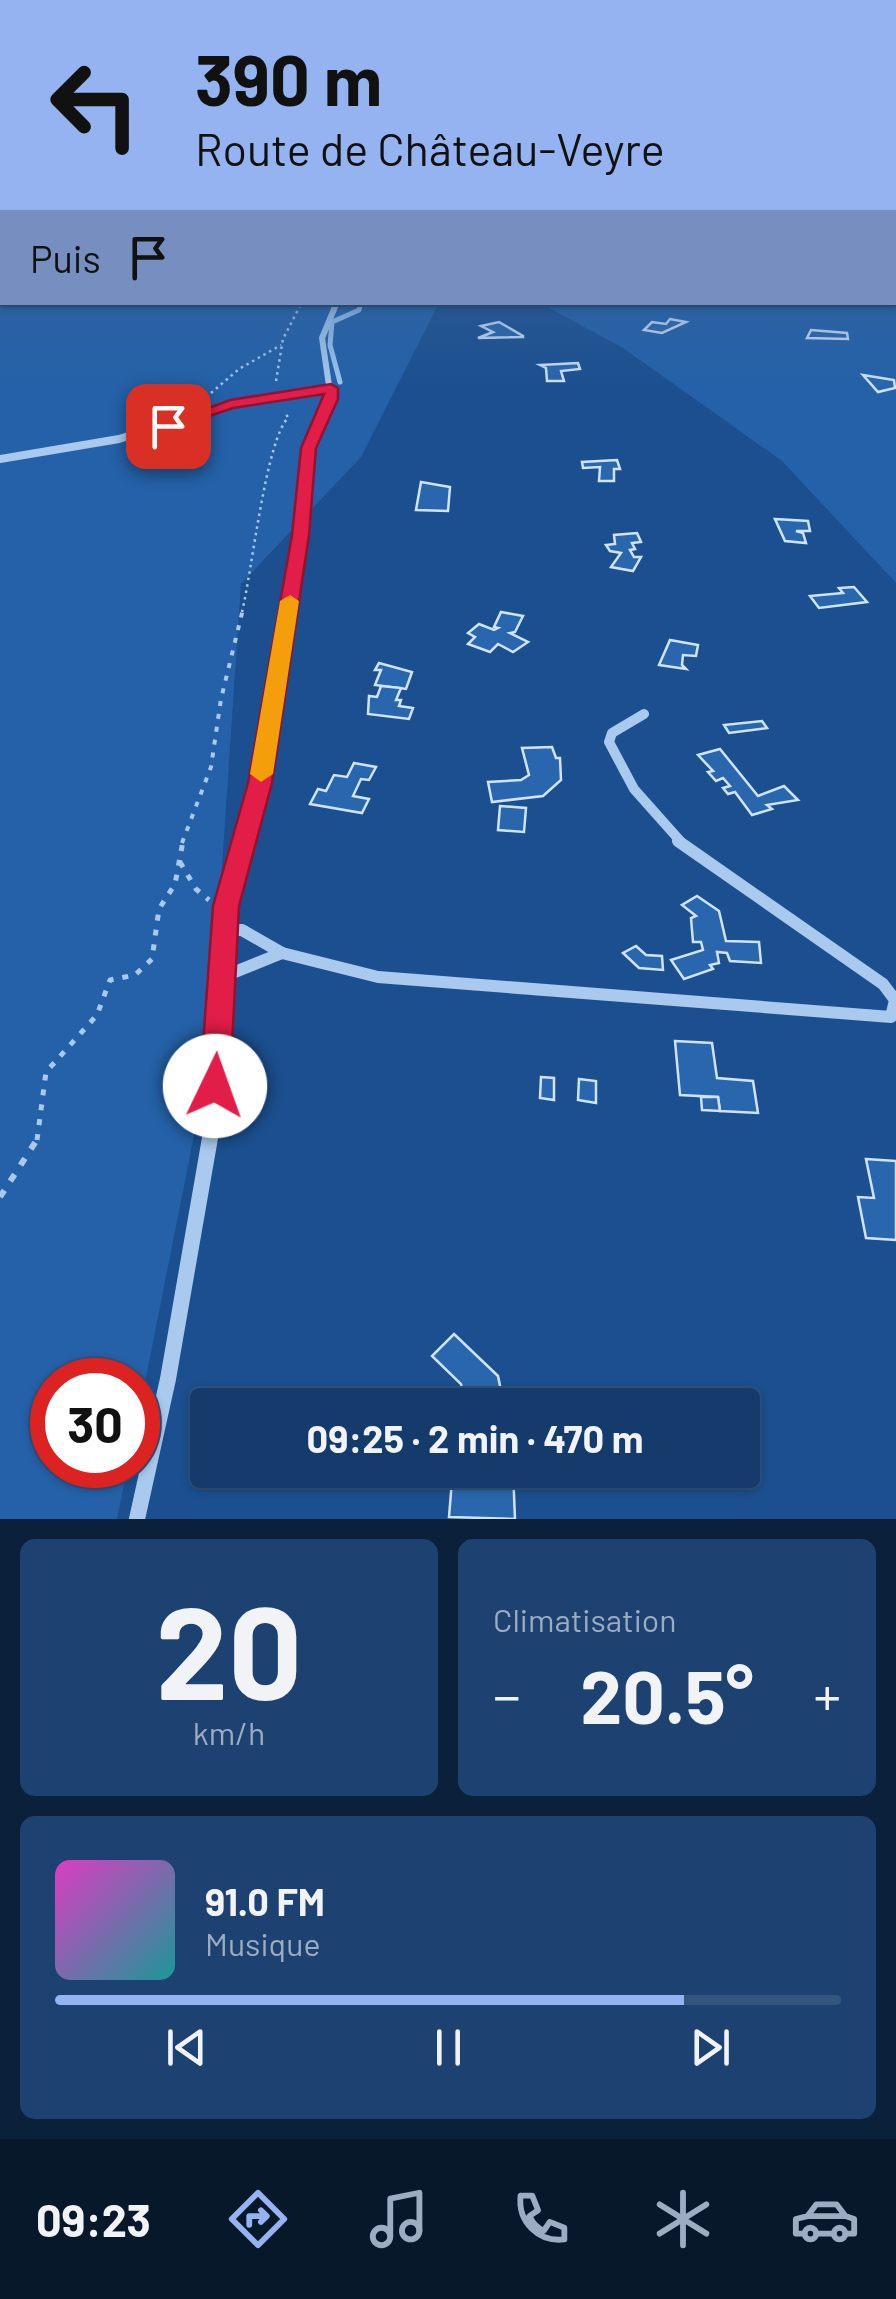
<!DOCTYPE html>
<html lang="fr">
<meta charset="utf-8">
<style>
:root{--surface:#143b6b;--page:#1d4271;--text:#f1f3f6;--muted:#9dadc1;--line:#33557e;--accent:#95b2f1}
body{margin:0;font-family:Barlow,sans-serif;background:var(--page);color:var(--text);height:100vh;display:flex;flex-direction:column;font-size:38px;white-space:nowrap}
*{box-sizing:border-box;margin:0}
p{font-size:32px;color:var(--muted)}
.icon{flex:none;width:55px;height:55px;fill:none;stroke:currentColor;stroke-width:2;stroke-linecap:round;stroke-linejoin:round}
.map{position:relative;height:1519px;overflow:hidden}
.drawer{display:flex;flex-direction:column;gap:20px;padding:20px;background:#0b203b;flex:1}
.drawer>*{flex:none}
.hud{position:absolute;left:0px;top:0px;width:898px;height:305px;box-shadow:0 2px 8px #0004,0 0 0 2px var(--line);background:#95b2f1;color:#111;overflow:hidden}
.speed{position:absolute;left:30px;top:1358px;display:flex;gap:20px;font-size:50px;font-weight:700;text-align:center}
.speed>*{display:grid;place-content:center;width:130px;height:130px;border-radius:50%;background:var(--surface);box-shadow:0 2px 8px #0004,0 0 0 2px var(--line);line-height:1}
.speed .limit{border:15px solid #d22;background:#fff;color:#111}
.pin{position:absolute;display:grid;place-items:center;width:85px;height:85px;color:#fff;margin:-42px;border-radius:20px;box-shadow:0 5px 15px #0006}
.me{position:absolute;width:110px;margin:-55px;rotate:3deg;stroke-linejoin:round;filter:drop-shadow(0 0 8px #0008)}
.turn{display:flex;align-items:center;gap:35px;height:210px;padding:0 30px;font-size:45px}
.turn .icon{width:130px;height:130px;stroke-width:2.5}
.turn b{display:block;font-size:70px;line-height:85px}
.then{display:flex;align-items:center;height:95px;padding:0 30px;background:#0003;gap:20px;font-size:38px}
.big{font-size:75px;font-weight:700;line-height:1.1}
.drawer .tile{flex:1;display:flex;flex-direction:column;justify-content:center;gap:15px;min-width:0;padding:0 35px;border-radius:15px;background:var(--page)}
.drawer .dial{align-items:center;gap:0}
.dial b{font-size:130px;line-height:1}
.song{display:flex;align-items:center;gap:30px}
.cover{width:120px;height:120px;border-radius:15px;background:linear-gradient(135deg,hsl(310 70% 55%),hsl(180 70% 35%))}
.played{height:10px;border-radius:5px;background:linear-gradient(90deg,var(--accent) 80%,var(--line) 80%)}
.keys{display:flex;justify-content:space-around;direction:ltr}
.heat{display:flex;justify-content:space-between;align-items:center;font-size:55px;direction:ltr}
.drawer .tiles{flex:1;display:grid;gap:20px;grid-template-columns:1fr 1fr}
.tile:last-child{grid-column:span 2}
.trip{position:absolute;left:190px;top:1388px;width:570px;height:100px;border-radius:10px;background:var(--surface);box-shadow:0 2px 8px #0004,0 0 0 2px var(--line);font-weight:700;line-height:100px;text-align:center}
.tabs{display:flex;height:160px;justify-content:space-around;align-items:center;background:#08182b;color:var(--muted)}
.tabs .icon{width:70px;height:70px}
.tabs .selected{color:var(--accent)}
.tabs b{font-size:45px;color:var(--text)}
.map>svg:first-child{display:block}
.green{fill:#2461a8}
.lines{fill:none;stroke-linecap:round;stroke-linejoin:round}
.stream{stroke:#9cc4f0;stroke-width:5}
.building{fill:#2a66ad;stroke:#cfe3fa;stroke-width:2.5}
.path-far3{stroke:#a9c9ee;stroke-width:2.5;stroke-dasharray:2.5 4;stroke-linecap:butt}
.path-far2{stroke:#a9c9ee;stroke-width:4;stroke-dasharray:5 8;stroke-linecap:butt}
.path-far1{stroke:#a9c9ee;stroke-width:5;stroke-dasharray:6 9;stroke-linecap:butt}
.path{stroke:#a9c9ee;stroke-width:6;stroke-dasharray:8 11;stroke-linecap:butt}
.minor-far4{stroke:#a9c9ee;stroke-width:6}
.minor-far3{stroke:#a9c9ee;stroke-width:8}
.minor-far2{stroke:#a9c9ee;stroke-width:10}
.minor-far1{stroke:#a9c9ee;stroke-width:12}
.minor{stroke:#a9c9ee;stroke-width:16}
.route{fill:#e11d48;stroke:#92132f;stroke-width:2.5}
.slow{fill:#f59e0b}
</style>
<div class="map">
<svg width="896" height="1519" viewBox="0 0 896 1519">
<rect width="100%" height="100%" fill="#1b4f8f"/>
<g class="green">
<path d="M896 178V583L782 461 623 348 540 303 895 302Z"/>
<path d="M0 200 2 302 439 303 361 457 241 584 209 1060 138 1418V1380H52V1465H128L117 1519H0Z"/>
</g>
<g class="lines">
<path class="stream" d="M340 382 330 345 332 322 359 310 361 302"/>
</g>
<g class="building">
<path d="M670 319 686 322 662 333 644 330 652 322 666 324Z"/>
<path d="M499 322 523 336V337L478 338 493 332 481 326Z"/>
<path d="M811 330 847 333 848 339 807 338Z"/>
<path d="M578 363 580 369 561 371 564 381H547L546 368 540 365Z"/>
<path d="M863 375 894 380 895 388 878 392Z"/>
<path d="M617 460 620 469H614V481H599L600 467 583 468 582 462Z"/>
<path d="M421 482 450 487 448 511 416 510Z"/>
<path d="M775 519 808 521 810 531H796L803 533 806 543 785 541Z"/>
<path d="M637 533 641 542 632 543 635 549 630 550 634 557H641L633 571 611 567 621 553 610 551 606 545 615 544 614 535Z"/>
<path d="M854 587 867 602 819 608 810 596 843 593 839 588Z"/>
<path d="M501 612 523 616 515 632 510 633 528 642 513 652 498 644 490 652 468 644 475 637 468 633 479 624 494 630 498 628 494 627Z"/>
<path d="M670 640 698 645 696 656 683 655 682 665 686 669 659 665Z"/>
<path d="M379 663 412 672 406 689 375 685 381 670H375Z"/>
<path d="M381 686 401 688 396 700H401L399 706 413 708 409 719 368 714 369 696 377 697Z"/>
<path d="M762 721 767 728 729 733 724 725Z"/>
<path d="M552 747 556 758H560L561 780 543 796 492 802 488 782 521 780 529 775 522 748Z"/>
<path d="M720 749 758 796 784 786 798 800 767 805 772 809 752 815 735 792 728 794 723 788 730 786 723 778 716 781 708 772 713 771 698 755Z"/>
<path d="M354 763 376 767 369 780 361 779 353 796 369 799 362 813 310 804 318 789 326 791 334 775 347 777Z"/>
<path d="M500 806 526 808 524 832 498 830Z"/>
<path d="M697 896 719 911 726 941 759 942 761 963 730 961 727 953 717 952 719 963 710 965 713 969 684 979 671 960 703 950 701 942H693L691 918 696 916 682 905Z"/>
<path d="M636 946 646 955 662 956 663 970 639 968 623 953Z"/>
<path d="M675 1041 712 1043 717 1078 753 1081 758 1113 720 1111 718 1097 680 1095Z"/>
<path d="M541 1077 554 1078V1100L540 1098Z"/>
<path d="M579 1079 596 1081V1103L578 1100Z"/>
<path d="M701 1097H718L720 1111 702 1110Z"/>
<path d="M866 1159 896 1161V1240L866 1238 858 1197 874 1198Z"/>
<path d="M454 1334 498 1376 504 1405H465L461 1384 432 1356Z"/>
<path d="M474 1470H513L515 1519 449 1517 452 1480 474 1482Z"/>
</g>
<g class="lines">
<g class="path-far3">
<path d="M276 381 283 339 302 302"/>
<path d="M211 393 239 369 281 345"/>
<path d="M242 612C252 571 266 440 288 418L285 411"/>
</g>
<path class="path-far2" d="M182 843 211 767 221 699 243 609"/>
<g class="path-far1">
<path d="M180 862 196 889 209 900"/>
<path d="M37 1140 46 1072 97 1015 110 980 135 975 152 959 159 909 175 884 183 841"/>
</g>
<path class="path" d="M0 1197 38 1138"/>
<g class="minor-far4">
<path d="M146 431 230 405 331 388"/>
<path d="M316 431 331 399 322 338 337 302"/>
</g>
<g class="minor-far3">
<path d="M0 459 119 439 154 428"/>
<path d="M288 612 309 447 318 428"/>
</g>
<g class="minor-far2">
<path d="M644 714 612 733 609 742 634 789 682 843"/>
<path d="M243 843 260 783 289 609"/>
</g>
<g class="minor-far1">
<path d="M222 930H242L282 953 378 977 891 1017 895 1000 883 984 678 841"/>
<path d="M220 978 282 953"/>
<path d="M210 1140 226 905 244 841"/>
</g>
<path class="minor" d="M137 1519 168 1379 210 1138"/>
</g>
<linearGradient id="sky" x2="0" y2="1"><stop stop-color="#0f2b4f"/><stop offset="0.46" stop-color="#39639b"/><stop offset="1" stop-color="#39639b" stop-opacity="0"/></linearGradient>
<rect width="896" height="390" fill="url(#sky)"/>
<path class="route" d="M331 384 338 388V399L316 448 309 535 272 783 239 906 230 1086 225 1095 215 1098 204 1095 200 1086 213 906 248 783 292 535 301 448 324 394 233 408 168 430 161 426 230 400Z"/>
<path class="slow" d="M290 595 299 601 273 774 261 782 250 774 280 601Z"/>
</svg>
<div class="speed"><div class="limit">30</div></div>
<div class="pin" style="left:168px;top:426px;background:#d93025"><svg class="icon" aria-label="arrive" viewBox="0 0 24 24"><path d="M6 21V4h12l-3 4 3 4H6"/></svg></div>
<svg class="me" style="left:215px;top:1086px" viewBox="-20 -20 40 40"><circle r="19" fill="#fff"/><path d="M0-13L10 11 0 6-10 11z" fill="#e11d48"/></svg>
<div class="trip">09:25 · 2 min · 470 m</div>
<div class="hud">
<div class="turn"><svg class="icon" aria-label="left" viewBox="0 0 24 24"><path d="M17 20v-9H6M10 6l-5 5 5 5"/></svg><div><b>390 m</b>Route de Château-Veyre</div></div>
<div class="then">Puis<svg class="icon" aria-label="arrive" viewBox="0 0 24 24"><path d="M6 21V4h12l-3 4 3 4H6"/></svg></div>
</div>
</div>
<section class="drawer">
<div class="tiles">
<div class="tile dial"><b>20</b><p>km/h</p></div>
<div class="tile"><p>Climatisation</p>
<div class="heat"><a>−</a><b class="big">20.5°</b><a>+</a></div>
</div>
<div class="tile">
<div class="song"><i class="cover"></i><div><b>91.0 FM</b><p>Musique</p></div></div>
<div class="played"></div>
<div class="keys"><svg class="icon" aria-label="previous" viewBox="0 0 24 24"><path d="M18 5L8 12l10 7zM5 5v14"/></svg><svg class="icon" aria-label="pause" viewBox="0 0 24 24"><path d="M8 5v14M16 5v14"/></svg><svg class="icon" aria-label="next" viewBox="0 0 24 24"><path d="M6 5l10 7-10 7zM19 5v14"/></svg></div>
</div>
</div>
</section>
<nav class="tabs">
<b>09:23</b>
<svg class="icon selected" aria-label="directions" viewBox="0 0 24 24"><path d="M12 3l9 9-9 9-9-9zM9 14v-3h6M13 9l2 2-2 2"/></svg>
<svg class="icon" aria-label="music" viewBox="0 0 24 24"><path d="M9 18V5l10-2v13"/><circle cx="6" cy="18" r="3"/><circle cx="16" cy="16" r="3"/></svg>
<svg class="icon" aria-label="phone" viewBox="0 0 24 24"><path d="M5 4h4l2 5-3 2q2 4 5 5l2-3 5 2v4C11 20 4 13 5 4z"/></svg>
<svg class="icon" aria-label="climate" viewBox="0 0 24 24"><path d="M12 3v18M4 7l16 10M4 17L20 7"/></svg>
<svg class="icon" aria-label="car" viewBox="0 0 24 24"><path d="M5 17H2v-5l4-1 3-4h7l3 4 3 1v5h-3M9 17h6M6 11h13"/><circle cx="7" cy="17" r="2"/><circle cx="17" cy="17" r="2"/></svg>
</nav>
